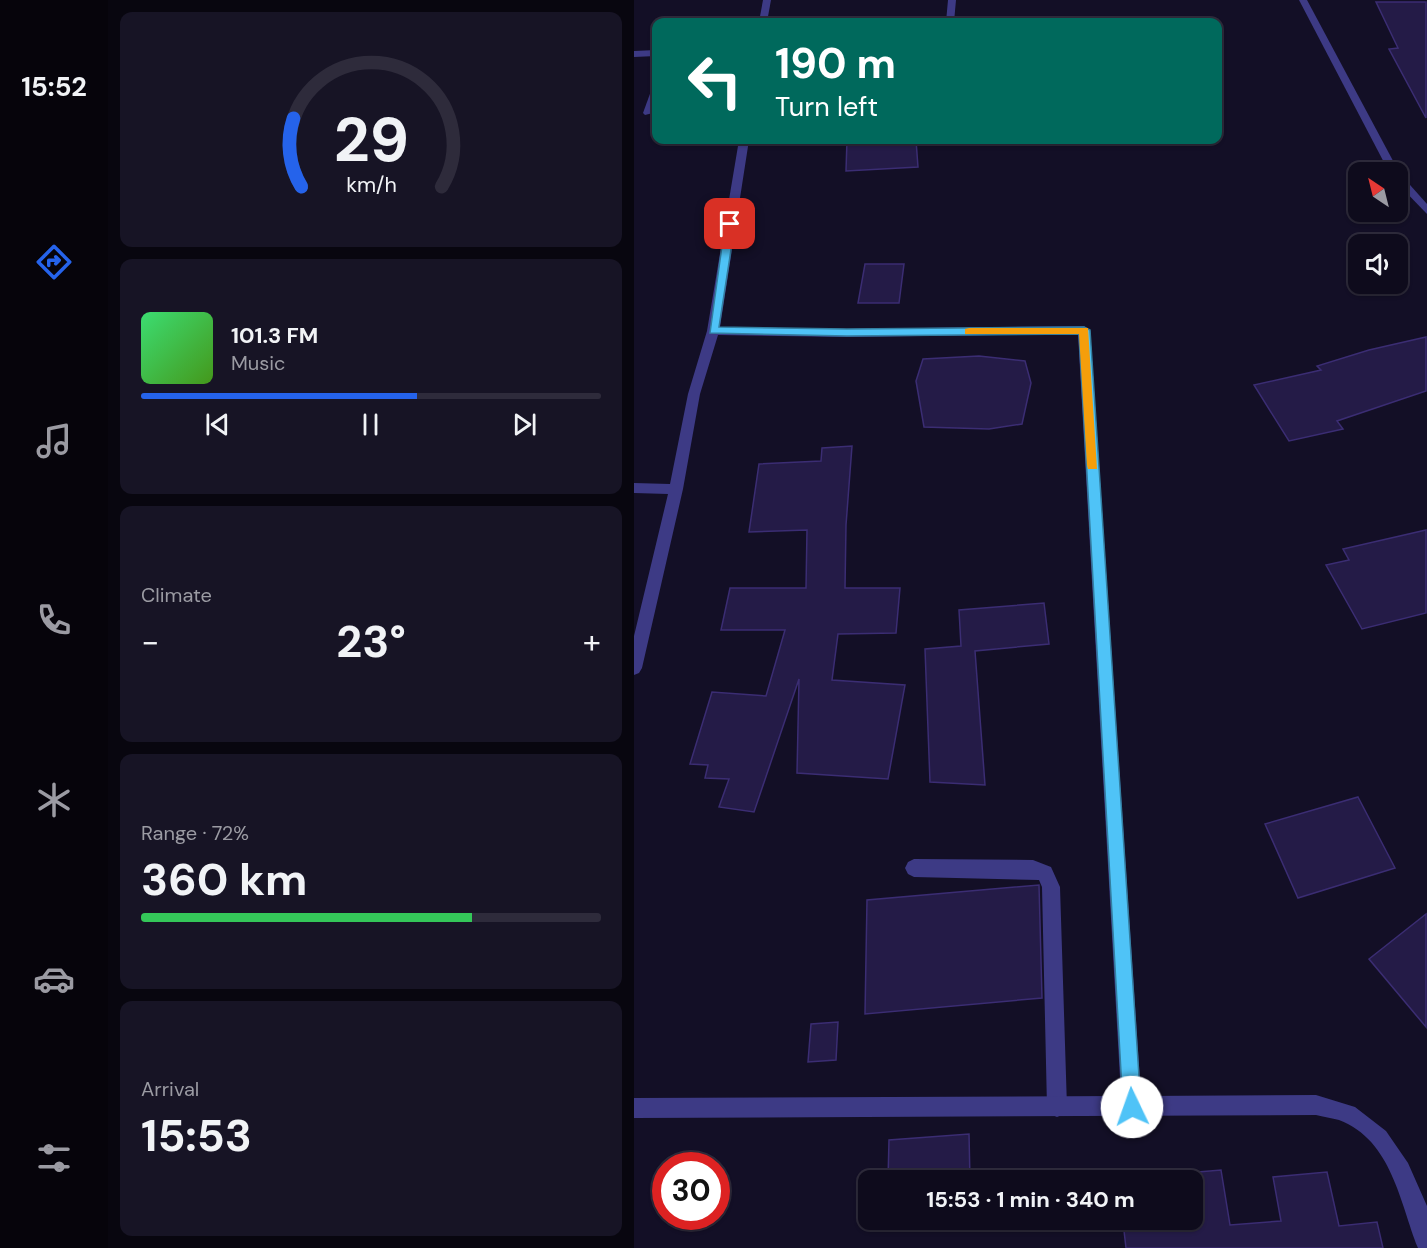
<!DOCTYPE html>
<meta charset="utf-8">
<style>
:root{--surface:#0e0b1c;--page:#171425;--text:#f1f3f6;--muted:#9b9ba3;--line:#2e2b3b;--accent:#2563eb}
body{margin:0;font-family:"DM Sans",sans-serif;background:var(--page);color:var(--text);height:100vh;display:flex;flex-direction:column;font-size:22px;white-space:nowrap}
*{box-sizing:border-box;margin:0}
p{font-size:20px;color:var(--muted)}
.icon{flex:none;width:33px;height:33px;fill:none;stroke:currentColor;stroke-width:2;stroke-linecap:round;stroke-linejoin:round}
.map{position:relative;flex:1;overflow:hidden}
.drawer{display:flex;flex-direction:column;gap:12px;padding:12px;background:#08060f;width:526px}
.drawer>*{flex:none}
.guide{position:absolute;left:18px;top:18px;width:570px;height:126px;border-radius:12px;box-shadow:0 2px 4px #0004,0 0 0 2px var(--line);background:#00695c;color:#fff;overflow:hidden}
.needle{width:39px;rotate:325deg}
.tools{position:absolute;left:714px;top:162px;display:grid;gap:12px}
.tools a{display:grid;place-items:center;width:60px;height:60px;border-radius:12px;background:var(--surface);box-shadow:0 2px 4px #0004,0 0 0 2px var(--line);font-size:30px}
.speed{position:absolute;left:18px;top:1152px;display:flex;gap:12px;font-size:30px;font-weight:700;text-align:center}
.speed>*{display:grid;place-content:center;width:78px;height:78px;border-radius:50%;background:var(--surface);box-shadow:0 2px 4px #0004,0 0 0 2px var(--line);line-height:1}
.speed .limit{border:9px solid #d22;background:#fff;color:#111}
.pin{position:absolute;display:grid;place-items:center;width:51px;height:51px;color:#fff;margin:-26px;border-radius:12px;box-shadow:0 3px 9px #0006}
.me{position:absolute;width:66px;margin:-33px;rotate:357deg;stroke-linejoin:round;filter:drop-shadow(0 0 4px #0008)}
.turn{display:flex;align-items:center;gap:21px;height:126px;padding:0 24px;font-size:27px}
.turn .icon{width:78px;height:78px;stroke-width:2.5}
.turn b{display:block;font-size:42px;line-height:51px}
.big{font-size:45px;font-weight:700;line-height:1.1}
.drawer .card{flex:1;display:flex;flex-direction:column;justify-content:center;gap:9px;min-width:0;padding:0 21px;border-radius:12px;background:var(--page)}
.drawer .dial{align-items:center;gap:0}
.dial svg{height:156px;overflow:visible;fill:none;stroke:var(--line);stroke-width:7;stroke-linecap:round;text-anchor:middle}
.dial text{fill:var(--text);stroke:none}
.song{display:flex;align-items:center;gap:18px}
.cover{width:72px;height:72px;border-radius:9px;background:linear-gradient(135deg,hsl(140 70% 55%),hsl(100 70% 35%))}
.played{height:6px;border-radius:3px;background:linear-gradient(90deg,var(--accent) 60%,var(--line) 60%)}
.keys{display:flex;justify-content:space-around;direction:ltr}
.heat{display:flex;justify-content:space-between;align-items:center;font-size:33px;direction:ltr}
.charge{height:9px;border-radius:4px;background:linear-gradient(90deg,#34c759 72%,var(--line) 0)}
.trip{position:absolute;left:224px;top:1170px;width:345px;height:60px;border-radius:12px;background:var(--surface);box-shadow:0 2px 4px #0004,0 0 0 2px var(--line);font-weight:700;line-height:60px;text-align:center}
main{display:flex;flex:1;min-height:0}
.tabs{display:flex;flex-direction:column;width:108px;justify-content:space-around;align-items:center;background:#06040b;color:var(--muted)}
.tabs .icon{width:42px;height:42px}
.tabs .current{color:var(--accent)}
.tabs b{font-size:27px;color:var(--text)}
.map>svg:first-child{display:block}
.building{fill:#241b47;stroke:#3b2d73;stroke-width:1.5}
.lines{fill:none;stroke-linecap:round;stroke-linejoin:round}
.lane{fill:#3d3a85;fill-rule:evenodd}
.street{fill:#3d3a85;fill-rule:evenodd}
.route{fill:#4fc3f7;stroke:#337fa1;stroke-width:1.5}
.slow{fill:#f59e0b}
</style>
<main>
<nav class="tabs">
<b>15:52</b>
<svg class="icon current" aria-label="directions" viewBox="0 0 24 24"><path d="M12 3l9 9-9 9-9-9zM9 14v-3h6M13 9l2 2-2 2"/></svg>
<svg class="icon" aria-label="music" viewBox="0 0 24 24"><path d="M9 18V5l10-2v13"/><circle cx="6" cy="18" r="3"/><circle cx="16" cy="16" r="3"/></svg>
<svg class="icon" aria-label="phone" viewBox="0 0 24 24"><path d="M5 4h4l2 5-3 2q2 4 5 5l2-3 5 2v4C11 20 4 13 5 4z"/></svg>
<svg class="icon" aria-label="climate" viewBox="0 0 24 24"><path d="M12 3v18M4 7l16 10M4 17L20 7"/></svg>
<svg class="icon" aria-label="car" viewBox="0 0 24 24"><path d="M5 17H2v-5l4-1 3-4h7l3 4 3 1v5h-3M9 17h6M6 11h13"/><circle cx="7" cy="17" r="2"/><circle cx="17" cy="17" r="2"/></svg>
<svg class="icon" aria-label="filters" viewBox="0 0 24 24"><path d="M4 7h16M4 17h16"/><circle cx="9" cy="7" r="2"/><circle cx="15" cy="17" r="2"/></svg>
</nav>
<section class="drawer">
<div class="card dial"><svg viewBox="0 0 100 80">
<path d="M14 69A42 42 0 1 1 86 69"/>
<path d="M14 69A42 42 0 0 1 10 34" stroke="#2563eb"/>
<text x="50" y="56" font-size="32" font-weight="700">29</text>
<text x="50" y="72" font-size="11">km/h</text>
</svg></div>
<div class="card">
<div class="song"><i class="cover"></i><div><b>101.3 FM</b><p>Music</p></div></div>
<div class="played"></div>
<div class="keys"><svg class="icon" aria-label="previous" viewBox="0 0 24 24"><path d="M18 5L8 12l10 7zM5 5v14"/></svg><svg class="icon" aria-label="pause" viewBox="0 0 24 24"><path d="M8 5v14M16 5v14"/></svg><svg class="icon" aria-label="next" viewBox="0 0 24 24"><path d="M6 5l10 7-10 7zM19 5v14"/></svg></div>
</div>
<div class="card"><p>Climate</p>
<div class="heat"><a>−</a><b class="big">23°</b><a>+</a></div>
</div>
<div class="card"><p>Range · 72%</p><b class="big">360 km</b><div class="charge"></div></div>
<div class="card"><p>Arrival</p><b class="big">15:53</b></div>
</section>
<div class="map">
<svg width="793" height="1248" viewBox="0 0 793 1248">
<rect width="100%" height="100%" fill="#130f26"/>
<g class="building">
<path d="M742 2H792V118L755 49 764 48Z"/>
<path d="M213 140H282L284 167 212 171Z"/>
<path d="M231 264H270L265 303H224Z"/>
<path d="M792 337V391L703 421 709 429 655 441 620 385 687 370 683 366 735 350Z"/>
<path d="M345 356 391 361 397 383 388 424 355 429 290 427 282 381 289 359Z"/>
<path d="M218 446 212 525 211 588H266L262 633 204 634 198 680 271 685 254 779 163 773 165 679 120 812 85 807 95 779 71 778 74 765 56 764 78 692 132 696 151 630H87L96 588H172L173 530 115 532 125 464 187 461 188 448Z"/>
<path d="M792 530V613L728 629 692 565 715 560 709 549Z"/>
<path d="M410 603 415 644 341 651 351 785 296 782 291 649 327 646 325 610Z"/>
<path d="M724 797 761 868 664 898 631 824Z"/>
<path d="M405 885 408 998 231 1014 233 900Z"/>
<path d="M792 914V1027L735 959Z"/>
<path d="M204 1022 202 1060 174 1062 177 1024Z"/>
<path d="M335 1134 336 1180H254L255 1140Z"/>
<path d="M587 1170 596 1225 647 1221 639 1177 693 1172 705 1226 743 1222 749 1248H492L489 1222 558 1220V1180H529V1175Z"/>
</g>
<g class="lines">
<g class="lane">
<path d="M314 0H322L320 22H312Z"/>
<path d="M22 88V103L19 113 11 115 9 113 17 91Z"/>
<path d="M280 859 399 860 417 867 426 887 433 1107 430 1114 423 1117 416 1114 413 1107 408 887 405 880 280 877 274 874 271 868 274 862Z"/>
</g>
<g class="street">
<path d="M129 0H137L133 22H125Z"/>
<path d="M665 0H673L765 172 764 174 755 172Z"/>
<path d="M22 50V56L0 57V51Z"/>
<path d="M105 140H115L86 327 213 329 450 326 456 330 507 1096 682 1095 721 1107 752 1131 774 1163 793 1206V1248H784C766 1203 758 1140 705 1120 698 1118 689 1117 682 1115L0 1118V1098L487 1096 444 334 213 337 84 335 66 394 49 489 8 668 5 673 0 675V636L34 494 0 493V483L36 484 54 394 73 331Z"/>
<path d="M764 175 768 176 793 204V214L764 184Z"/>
</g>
</g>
<path class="route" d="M96 221 101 224 85 327 213 329 450 327 456 330 507 1107 504 1113 498 1116 492 1113 489 1107 445 334 213 336 76 333 91 224Z"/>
<path class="slow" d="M335 328H454L463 469H454L453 465 445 334H331V329Z"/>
</svg>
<div class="tools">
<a><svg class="needle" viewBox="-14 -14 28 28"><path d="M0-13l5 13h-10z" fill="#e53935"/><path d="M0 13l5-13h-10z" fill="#9b9ba3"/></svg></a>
<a><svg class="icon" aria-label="sound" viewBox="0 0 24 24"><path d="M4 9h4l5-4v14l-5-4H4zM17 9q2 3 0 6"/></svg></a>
</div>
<div class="speed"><div class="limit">30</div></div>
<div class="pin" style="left:96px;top:224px;background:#d93025"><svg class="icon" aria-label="arrive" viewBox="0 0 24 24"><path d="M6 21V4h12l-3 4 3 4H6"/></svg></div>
<svg class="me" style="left:498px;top:1107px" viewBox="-20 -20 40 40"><circle r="19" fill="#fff"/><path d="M0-13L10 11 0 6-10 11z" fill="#4fc3f7"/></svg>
<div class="trip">15:53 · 1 min · 340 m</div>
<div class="guide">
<div class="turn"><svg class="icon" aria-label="left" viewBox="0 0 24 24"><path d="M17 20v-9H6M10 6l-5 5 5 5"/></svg><div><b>190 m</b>Turn left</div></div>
</div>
</div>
</main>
